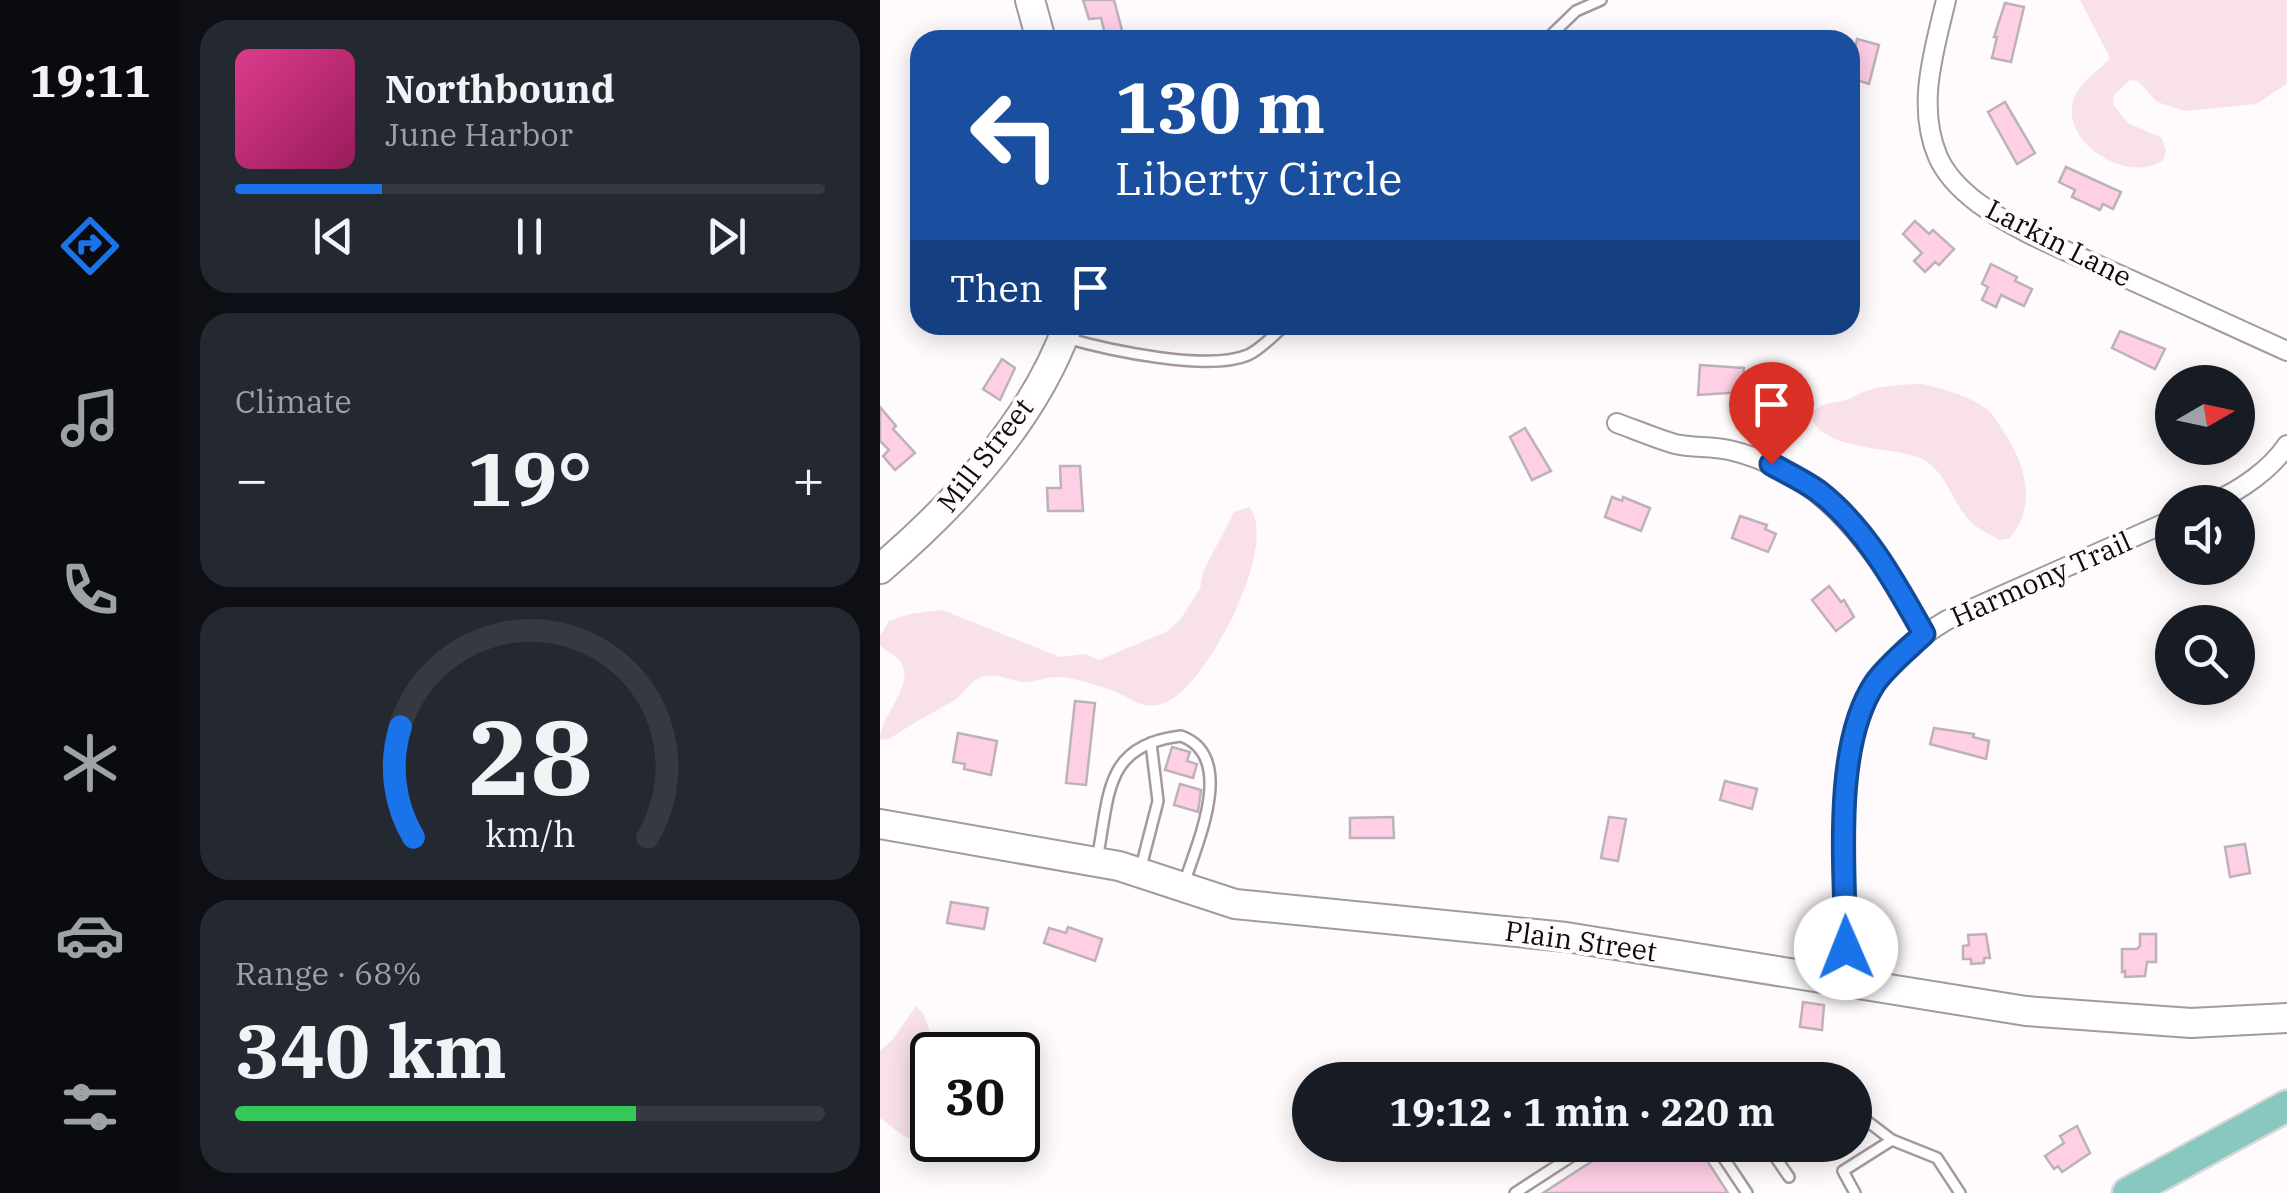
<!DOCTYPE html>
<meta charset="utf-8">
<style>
:root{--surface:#171b24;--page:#242831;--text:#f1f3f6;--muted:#9ea1a6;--line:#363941;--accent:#1a73e8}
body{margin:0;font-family:"IBM Plex Serif",serif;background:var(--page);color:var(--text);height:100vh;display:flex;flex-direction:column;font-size:38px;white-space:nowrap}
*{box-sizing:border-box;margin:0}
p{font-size:32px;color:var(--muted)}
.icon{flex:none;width:55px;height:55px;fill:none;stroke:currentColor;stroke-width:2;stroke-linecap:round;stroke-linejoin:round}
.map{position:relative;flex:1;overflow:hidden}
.sheet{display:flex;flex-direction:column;gap:20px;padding:20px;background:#0d0f14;width:700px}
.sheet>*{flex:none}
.guide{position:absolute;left:30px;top:30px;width:950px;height:305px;border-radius:30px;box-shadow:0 5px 25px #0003;background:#1a4fa0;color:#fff;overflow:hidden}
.needle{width:65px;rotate:81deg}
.buttons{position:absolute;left:1275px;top:365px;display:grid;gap:20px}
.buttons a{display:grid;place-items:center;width:100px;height:100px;border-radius:50%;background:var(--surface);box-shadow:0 5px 25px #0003;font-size:50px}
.speed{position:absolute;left:30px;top:1032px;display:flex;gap:20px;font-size:50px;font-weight:700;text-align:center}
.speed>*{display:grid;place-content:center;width:130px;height:130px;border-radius:50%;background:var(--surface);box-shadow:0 5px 25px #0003;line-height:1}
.speed .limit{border:5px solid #111;border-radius:15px;background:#fff;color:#111}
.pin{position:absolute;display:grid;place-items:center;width:85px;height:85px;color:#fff;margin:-102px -42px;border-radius:50% 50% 50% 0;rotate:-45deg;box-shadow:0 0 10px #0007}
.pin .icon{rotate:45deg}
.me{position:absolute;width:110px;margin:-55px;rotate:359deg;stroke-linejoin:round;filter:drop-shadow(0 0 8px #0008)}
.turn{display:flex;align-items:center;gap:35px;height:210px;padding:0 40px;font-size:45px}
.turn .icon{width:130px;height:130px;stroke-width:2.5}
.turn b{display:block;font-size:70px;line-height:85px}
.then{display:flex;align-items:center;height:95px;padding:0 40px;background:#0003;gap:20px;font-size:38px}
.big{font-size:75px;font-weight:800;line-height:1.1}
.sheet .card{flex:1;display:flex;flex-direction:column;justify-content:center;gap:15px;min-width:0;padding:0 35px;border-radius:30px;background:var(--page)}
.sheet .dial{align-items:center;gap:0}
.dial svg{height:260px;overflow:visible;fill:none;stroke:var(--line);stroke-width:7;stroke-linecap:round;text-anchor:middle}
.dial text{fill:var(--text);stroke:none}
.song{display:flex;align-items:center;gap:30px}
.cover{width:120px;height:120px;border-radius:15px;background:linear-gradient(135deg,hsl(330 70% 55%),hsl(330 70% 35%))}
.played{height:10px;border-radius:5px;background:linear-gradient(90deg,var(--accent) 25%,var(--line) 25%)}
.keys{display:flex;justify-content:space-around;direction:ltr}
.heat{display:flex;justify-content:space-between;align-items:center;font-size:55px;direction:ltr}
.charge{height:15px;border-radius:8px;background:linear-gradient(90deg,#34c759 68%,var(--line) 0)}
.trip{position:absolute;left:412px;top:1062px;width:580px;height:100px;border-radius:50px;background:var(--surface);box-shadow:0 5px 25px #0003;font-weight:800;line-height:100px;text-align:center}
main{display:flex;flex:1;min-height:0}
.tab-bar{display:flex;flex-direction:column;width:180px;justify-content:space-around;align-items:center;background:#090b0e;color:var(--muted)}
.tab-bar .icon{width:70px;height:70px}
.tab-bar .on{color:var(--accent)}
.tab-bar b{font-size:45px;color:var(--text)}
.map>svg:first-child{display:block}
.green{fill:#f8e1eb}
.building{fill:#ffcfe6;stroke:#bdb2b7;stroke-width:2.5}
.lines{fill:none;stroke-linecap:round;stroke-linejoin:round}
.lane-casing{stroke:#a4999e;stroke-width:14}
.street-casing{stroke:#a4999e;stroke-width:22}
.secondary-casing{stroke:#a4999e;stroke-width:32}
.primary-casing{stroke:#d8d8d8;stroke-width:35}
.lane{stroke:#fff;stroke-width:9}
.street{stroke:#fff;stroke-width:18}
.secondary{stroke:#fff;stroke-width:28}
.primary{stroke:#89c8c1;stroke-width:30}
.route-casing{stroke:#114b97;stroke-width:25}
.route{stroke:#1a73e8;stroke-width:18}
.labels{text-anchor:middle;stroke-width:8;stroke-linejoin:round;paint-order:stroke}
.street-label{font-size:28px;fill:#0e0b0c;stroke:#fffafc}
</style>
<main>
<nav class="tab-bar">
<b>19:11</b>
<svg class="icon on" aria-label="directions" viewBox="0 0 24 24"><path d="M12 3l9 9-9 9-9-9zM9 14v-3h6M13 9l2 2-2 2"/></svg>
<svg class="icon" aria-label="music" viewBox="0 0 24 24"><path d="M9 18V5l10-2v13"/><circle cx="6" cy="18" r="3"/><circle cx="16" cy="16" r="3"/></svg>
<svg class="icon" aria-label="phone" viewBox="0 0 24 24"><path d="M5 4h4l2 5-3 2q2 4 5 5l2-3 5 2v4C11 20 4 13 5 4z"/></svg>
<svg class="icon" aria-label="climate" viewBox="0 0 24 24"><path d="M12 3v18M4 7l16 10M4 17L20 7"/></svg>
<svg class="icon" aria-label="car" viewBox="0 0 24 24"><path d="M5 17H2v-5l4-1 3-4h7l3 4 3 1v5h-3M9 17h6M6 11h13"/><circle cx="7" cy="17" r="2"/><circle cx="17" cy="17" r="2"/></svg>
<svg class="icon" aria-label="filters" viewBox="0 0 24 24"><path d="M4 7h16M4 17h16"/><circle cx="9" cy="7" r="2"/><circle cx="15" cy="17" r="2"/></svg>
</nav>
<section class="sheet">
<div class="card">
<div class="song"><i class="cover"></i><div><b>Northbound</b><p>June Harbor</p></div></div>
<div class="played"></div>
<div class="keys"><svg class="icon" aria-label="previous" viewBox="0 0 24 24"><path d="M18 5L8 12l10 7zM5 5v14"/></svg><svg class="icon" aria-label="pause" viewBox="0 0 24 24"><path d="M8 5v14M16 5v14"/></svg><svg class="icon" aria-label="next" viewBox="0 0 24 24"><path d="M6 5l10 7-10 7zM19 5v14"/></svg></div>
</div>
<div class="card"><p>Climate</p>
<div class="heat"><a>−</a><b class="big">19°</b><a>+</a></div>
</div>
<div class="card dial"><svg viewBox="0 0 100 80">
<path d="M14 69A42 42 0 1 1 86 69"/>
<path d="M14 69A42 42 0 0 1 10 35" stroke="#1a73e8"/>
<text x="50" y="56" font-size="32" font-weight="700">28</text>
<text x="50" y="72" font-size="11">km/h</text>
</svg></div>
<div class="card"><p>Range · 68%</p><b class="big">340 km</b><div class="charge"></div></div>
</section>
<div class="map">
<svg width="1407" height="1193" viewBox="0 0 1407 1193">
<rect width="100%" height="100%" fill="#fffafc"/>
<g class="green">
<path d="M1200 0H1407V84L1376 104 1305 111 1277 102 1258 81 1250 80 1234 95 1233 105 1248 123 1282 138 1286 152 1283 160C1247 187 1171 137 1197 92 1204 80 1220 69 1230 58Z"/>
<path d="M1042 384C1065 389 1090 396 1108 410 1114 415 1118 423 1122 429 1145 462 1158 505 1130 538L1119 540C1111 535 1100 530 1093 524 1072 505 1067 470 1040 458 1008 445 941 452 930 414 946 398 957 406 973 397 995 385 1017 385 1042 384Z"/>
<path d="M369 507C401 543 326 688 285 703 260 712 250 695 228 689 212 684 194 677 177 677 167 677 157 681 147 682 131 682 118 672 102 677 89 681 84 695 73 701 51 714 29 725 8 740L0 739C0 715 37 685 20 661 15 655 5 650 0 645V636L9 621 30 614 62 610 180 657 205 654 219 660 286 632 300 620 320 589 323 572 354 512Z"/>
<path d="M36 1006 44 1015 58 1055H52V1140H83L80 1152 25 1137 0 1118V1051L13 1039Z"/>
</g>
<g class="building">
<path d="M203 0H234L243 34 226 38 221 18 209 19Z"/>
<path d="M1125 3 1144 7 1131 62 1112 58 1117 37H1114Z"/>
<path d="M977 39 999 45 989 84 970 78Z"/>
<path d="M1125 102 1155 153 1137 164 1108 112Z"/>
<path d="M1186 167 1241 192 1233 209 1223 204 1220 210 1192 197 1195 190 1179 182Z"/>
<path d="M1035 221 1049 234 1053 230 1074 249 1059 265 1055 262 1045 272 1034 261 1042 253 1023 234Z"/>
<path d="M1111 264 1137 277 1135 281 1152 289 1144 306 1121 295 1116 307 1102 300 1108 287 1102 284Z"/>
<path d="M1240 331 1285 349 1275 369 1232 348Z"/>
<path d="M122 359 135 368 120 400 103 389Z"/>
<path d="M820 365 864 368 863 392 818 395Z"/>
<path d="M0 407 16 426 13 429 35 453 15 470 3 456 9 450 0 441Z"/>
<path d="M645 428 671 471 652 480 630 437Z"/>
<path d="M180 466H200L203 511H168L167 488H181Z"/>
<path d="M732 497 742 501 743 497 770 508 761 531 725 517Z"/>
<path d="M860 516 887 525 885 529 896 534 888 552 852 538Z"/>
<path d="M949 586 961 602 964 600 974 617 956 631 932 600Z"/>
<path d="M195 701 215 703 206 785 186 783Z"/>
<path d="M1054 728 1094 734 1093 737 1109 741 1106 759 1050 744Z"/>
<path d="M78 733 117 741 111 775 84 769 85 764 73 762Z"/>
<path d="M292 747 310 752 307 761 317 764 313 778 285 770Z"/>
<path d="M845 781 877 789 872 809 840 800Z"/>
<path d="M300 784 321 790 318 812 294 805Z"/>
<path d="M513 817 514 838H470V818Z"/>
<path d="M729 817 746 819 738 861 721 858Z"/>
<path d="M1365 844 1370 873 1350 877 1345 847Z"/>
<path d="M71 902 108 908 104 929 67 923Z"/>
<path d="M188 927 222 939 215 961 164 943 169 928 186 933Z"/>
<path d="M1106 934 1110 958H1104V963L1091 964V959H1083V946L1089 945 1088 935Z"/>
<path d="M1260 934H1276V962H1267L1265 976 1245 977V971L1242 972V949H1257L1260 946Z"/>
<path d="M923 1002 944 1005 942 1030 920 1027Z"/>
<path d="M1197 1126 1210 1153 1182 1172 1178 1166 1174 1169 1165 1156 1184 1143 1180 1136Z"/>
<path d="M737 1145H817L848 1193H663Z"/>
</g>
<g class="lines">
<g class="lane-casing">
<g id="lane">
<path d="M666 40 696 11 721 0"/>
<path d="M186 338C228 350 328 372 368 355 381 349 394 335 405 325"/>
<path d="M217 859C230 795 223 745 301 736 357 756 317 843 305 881"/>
<path d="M261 867 278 801 271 743"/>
<path d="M975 1128 987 1121 1012 1140"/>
<path d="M835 1145 867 1193"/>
<path d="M887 1145 909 1177"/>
<path d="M635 1193 709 1145"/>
<path d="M975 1193 963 1171 1012 1140 1057 1158 1080 1193"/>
</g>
</g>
<g class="street-casing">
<g id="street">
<path d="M1066 0C1054 51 1036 106 1058 157 1066 175 1082 191 1098 203 1136 231 1183 249 1226 269 1287 296 1347 324 1407 351"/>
<path d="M737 423C756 430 775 438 795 444 812 448 831 446 849 450 946 472 998 553 1044 634"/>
<path d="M1333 502C1360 491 1391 469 1407 445"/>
<path d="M967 983C965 896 949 763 994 687 1009 660 1040 636 1067 620L1292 520"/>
</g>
</g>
<g class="secondary-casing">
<g id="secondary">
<path d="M150 0 161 40"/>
<path d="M0 569C76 504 154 420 188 325"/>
<path d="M0 824 239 866 355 904 686 937 1146 1011 1311 1023 1407 1018"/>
</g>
</g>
<g class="primary-casing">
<path id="primary" d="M1248 1193 1407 1106"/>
</g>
<use href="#lane" class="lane"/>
<use href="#street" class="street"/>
<use href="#secondary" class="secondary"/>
<use href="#primary" class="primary"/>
</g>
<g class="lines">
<g class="route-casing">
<path id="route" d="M891 464C907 473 924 481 938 491 985 527 1016 584 1044 634 1028 649 1008 665 995 683 952 747 965 873 966 948"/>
</g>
<use href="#route" class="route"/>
</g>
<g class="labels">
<g class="street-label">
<text transform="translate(1179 243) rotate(27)" y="10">Larkin Lane</text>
<text transform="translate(105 455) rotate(-52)" y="10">Mill Street</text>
<text transform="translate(1161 579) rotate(-24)" y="10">Harmony Trail</text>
<text transform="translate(701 941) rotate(8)" y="10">Plain Street</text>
</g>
</g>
</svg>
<div class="buttons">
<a><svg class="needle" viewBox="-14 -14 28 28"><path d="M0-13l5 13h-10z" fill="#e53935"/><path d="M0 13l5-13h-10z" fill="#9ea1a6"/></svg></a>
<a><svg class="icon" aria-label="sound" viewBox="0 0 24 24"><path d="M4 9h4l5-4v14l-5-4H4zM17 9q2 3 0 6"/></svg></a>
<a><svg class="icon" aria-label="search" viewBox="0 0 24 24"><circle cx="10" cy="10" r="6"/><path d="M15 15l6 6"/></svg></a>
</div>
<div class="speed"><div class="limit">30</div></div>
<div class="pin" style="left:891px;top:464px;background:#d93025"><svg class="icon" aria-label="arrive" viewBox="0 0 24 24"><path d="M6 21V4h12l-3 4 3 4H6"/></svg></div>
<svg class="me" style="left:966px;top:948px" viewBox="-20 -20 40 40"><circle r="19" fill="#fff"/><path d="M0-13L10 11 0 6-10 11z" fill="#1a73e8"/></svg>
<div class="trip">19:12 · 1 min · 220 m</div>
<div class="guide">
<div class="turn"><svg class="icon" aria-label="left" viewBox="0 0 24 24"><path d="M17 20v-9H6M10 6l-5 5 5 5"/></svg><div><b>130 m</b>Liberty Circle</div></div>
<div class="then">Then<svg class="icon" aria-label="arrive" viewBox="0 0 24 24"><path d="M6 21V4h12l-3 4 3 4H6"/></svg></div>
</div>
</div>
</main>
